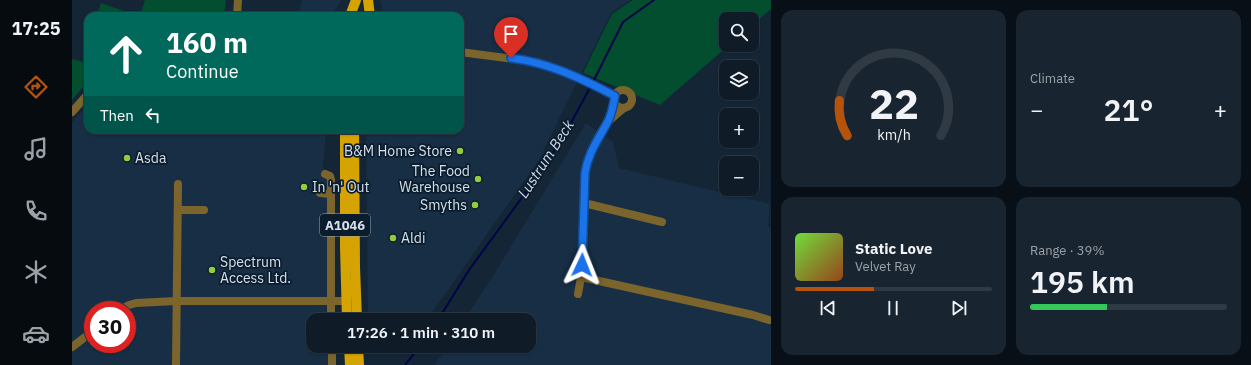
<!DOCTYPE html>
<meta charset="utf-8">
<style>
:root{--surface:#0f1c28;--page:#182530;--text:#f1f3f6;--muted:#9ba1a8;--line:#2f3a45;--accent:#b45309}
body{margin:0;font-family:"IBM Plex Sans",sans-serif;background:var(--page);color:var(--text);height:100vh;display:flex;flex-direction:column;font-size:15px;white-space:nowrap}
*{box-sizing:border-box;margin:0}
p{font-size:13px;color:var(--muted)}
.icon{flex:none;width:22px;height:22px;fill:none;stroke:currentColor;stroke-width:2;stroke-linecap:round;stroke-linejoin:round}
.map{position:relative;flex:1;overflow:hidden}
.panel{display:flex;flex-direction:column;gap:10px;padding:10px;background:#080f16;width:480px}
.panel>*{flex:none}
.hud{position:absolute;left:12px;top:12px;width:380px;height:122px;border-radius:12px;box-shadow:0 1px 3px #0004,0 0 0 1px var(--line);background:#00695c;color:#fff;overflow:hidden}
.tools{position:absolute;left:647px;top:12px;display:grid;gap:8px}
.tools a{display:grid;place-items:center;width:40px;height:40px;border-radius:8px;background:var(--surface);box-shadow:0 1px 3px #0004,0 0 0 1px var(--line);font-size:20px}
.speed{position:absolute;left:12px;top:301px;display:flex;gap:8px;font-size:20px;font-weight:700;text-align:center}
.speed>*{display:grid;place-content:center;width:52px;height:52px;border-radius:50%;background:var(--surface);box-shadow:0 1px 3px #0004,0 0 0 1px var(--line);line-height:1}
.speed .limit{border:6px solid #d22;background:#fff;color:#111}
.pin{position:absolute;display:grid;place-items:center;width:34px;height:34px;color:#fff;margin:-41px -17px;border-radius:50% 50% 50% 0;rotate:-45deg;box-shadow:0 0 4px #0007}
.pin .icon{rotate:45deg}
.me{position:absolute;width:44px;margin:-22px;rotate:2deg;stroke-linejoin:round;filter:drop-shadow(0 0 3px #0008)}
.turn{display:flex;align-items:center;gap:14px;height:84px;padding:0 16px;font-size:18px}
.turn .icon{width:52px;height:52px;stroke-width:2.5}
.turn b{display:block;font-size:28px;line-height:34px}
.then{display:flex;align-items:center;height:38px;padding:0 16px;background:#0003;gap:8px;font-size:15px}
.big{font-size:30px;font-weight:600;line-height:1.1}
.panel .tile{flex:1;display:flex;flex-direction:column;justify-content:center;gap:6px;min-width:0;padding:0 14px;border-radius:12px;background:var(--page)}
.panel .dial{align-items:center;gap:0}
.dial svg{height:104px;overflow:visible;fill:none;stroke:var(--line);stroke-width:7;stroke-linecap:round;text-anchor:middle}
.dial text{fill:var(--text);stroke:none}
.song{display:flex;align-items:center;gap:12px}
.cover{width:48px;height:48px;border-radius:6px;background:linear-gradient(135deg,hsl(100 70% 55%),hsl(20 70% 35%))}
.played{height:4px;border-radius:2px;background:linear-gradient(90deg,var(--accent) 40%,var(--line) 40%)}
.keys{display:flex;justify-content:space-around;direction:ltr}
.heat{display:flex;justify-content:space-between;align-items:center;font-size:22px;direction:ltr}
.charge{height:6px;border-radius:3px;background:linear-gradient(90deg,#34c759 39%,var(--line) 0)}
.panel .tiles{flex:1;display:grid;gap:10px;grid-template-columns:repeat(2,1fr)}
.trip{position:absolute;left:234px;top:313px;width:230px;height:40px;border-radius:12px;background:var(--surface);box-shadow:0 1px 3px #0004,0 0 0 1px var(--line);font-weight:600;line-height:40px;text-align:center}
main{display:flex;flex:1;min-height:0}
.menu{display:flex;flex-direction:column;width:72px;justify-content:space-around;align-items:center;background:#060b10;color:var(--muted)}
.menu .icon{width:28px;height:28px}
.menu .on{color:var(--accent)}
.menu b{font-size:18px;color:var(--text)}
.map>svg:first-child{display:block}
.built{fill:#172e44;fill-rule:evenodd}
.green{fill:#024e2f}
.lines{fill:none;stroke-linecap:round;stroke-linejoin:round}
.stream{stroke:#000446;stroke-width:2}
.minor{stroke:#7c652c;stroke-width:8}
.major{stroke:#d5a403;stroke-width:10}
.route-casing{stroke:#114b97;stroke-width:10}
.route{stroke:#1a73e8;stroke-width:7}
.poi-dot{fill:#93cc3d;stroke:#0b1c2c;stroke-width:1.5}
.labels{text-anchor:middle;stroke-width:3.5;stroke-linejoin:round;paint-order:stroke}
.shield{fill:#0b1c2c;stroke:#98a5b2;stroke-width:1}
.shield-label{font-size:13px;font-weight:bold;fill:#d5e0ec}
.poi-label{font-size:14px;fill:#d5e0ec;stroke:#0b1c2c;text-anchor:start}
.water-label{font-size:15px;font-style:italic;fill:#ced9ec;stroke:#0b1c2c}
</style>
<main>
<nav class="menu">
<b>17:25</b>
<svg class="icon on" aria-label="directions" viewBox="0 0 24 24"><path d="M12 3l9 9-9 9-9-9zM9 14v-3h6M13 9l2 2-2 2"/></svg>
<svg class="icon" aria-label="music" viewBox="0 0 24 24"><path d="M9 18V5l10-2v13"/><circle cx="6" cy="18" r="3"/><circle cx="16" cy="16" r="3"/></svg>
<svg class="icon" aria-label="phone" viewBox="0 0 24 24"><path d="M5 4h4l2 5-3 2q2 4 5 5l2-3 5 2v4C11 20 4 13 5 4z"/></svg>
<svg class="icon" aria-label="climate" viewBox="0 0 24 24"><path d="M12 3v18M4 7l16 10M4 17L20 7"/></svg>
<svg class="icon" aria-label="car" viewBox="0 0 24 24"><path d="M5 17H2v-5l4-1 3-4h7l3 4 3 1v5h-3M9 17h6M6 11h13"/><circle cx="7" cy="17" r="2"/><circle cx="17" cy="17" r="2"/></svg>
</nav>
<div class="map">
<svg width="699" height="365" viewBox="0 0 699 365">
<rect width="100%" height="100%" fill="#142636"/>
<g class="built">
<path d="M230 0H269L266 6 259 14 251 16H226Z"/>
<path d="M308 0H558L539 13 467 160 355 320H296L294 130H388V16H312Z"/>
<path d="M16 107V130H254L251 169 257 176 256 320H241V346H256V365H0V124L4 117ZM21 310H55V344H21Z"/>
<path d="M514 123 541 142 547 168 698 204 696 226 699 228V365H363L375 346H457V320H392L421 276Z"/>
</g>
<g class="green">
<path d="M73 0H154L152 16H68Z"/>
<path d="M561 0H699V9L680 25V19H654V45H657L588 105 511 73 540 14Z"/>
<path d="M29 3 66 16H25Z"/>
<path d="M16 46V81L0 100V59L11 62Z"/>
</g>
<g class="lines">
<g class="stream">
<path d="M521 82 551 22 582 0"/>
<path d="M366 320 397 270 473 166 495 130 519 86"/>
<path d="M333 365 348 346"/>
</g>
<g class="minor">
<path d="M165 16 166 0"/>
<path d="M388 52 465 62 492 71 543 96"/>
<circle cx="551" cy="99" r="9"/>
<path d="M0 112 16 94"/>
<path d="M253 174 258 176 259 180V320"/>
<path d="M248 193 258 194"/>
<path d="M512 203 590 222"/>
<path d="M106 210H132"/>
<path d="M509 277 681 315 697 320"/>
<path d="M506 294 509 277 513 173C516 155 524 138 535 123 540 118 546 113 552 108"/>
<path d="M48 310 57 305 64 303 104 301H274"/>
<path d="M260 346V365"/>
<path d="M0 347 21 331"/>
<path d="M104 365 106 184"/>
</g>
<g class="major">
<path d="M296 0 298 16"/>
<path d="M278 16 284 0"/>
<path d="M273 130V246L275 320"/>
<path d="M282 130 283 267 285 320"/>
<path d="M277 346 278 365"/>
<path d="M286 346 287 365"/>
</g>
</g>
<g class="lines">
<g class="route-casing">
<path id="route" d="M439 58C477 63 509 78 543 96 541 105 540 115 535 123 526 140 516 153 513 173L510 265"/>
</g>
<use href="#route" class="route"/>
</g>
<g class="poi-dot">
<circle cx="388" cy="151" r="4"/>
<circle cx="55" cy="158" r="4"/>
<circle cx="406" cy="179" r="4"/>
<circle cx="232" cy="187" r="4"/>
<circle cx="403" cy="205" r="4"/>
<circle cx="321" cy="238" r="4"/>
<circle cx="140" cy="270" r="4"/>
</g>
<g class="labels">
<rect class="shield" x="248" y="214" width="50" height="22" rx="3"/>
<g class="shield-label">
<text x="273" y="230">A1046</text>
</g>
<g class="poi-label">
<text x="380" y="156" text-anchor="end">B&amp;M Home Store</text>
<text x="63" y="163">Asda</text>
<text x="398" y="176" text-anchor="end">The Food<tspan x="398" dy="16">Warehouse</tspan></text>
<text x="240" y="192">In 'n' Out</text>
<text x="395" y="210" text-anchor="end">Smyths</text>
<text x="329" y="243">Aldi</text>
<text x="148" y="267">Spectrum<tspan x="148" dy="16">Access Ltd.</tspan></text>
</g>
<g class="water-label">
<text transform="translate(474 159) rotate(-57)" y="5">Lustrum Beck</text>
</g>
</g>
</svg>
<div class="tools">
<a><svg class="icon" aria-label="search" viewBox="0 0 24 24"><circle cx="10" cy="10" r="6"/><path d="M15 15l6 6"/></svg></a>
<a><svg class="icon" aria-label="layers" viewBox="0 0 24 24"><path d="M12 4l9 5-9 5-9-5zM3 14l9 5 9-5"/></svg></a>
<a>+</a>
<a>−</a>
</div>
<div class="speed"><div class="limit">30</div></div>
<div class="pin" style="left:439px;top:58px;background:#d93025"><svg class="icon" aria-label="arrive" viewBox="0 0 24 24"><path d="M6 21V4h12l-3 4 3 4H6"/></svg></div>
<svg class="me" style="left:510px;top:265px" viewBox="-20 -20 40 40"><path d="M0-17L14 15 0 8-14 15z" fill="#1a73e8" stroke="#fff" stroke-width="4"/></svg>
<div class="trip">17:26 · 1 min · 310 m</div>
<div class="hud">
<div class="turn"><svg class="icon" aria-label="ahead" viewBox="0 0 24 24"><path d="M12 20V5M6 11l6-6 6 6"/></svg><div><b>160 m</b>Continue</div></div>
<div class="then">Then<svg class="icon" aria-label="left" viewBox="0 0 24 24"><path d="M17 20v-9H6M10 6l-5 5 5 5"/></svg></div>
</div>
</div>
<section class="panel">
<div class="tiles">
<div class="tile dial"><svg viewBox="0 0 100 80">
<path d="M14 69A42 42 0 1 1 86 69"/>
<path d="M14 69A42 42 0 0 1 8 42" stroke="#b45309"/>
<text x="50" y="56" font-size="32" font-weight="700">22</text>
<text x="50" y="72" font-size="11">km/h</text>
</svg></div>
<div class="tile"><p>Climate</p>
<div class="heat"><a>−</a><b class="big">21°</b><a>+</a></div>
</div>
<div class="tile">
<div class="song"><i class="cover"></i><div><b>Static Love</b><p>Velvet Ray</p></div></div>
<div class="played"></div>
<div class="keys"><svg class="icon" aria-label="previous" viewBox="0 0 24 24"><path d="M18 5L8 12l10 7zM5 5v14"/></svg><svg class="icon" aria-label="pause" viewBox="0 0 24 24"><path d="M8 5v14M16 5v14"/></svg><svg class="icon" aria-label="next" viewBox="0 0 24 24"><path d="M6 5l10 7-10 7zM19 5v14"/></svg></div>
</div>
<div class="tile"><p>Range · 39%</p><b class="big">195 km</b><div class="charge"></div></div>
</div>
</section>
</main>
